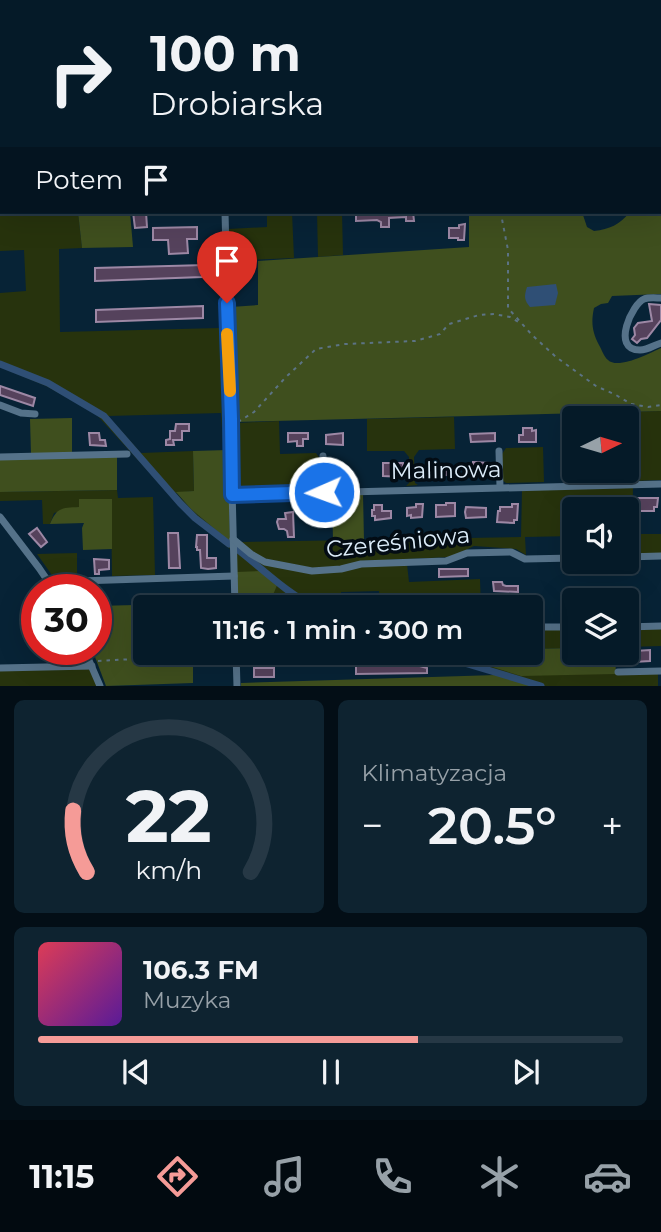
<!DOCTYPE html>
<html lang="pl">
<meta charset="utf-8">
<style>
:root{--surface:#051a28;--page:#0e2330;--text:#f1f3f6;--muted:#97a1a8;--line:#263845;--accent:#f59b97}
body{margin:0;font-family:Montserrat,sans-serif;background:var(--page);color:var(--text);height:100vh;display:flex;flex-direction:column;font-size:26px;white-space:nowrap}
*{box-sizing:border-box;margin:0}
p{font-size:23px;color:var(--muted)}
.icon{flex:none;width:38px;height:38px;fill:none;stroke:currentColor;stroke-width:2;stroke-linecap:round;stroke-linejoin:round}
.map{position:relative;height:686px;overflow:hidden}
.drawer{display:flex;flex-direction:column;gap:14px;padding:14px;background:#030e16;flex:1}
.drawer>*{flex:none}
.hud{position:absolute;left:0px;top:0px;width:662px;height:214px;box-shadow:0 7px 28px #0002,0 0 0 2px var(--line);background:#051a28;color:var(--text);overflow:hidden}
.needle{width:46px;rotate:85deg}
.fabs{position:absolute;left:562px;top:406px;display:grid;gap:14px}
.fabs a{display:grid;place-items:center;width:77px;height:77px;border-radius:7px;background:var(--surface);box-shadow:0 7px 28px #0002,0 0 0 2px var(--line);font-size:35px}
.speed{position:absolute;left:21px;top:574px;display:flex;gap:14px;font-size:35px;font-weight:700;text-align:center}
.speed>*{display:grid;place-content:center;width:91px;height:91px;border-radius:50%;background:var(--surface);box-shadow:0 7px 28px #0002,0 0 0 2px var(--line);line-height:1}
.speed .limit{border:10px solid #d22;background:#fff;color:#111}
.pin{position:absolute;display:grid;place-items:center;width:60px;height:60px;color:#fff;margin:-72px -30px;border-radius:50% 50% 50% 0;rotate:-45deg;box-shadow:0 0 7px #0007}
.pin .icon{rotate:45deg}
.me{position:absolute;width:77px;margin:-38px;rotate:268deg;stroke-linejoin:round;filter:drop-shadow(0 0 5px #0008)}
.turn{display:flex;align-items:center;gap:24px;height:147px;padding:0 35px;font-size:32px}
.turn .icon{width:91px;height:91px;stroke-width:2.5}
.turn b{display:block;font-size:49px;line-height:60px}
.then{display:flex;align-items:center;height:66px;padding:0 35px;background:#0003;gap:14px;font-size:26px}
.big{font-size:52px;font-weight:600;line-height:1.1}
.drawer .tile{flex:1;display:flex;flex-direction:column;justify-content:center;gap:10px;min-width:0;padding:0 24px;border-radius:10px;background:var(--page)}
.drawer .dial{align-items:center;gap:0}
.dial svg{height:182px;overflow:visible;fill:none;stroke:var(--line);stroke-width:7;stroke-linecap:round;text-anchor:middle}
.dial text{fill:var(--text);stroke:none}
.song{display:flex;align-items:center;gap:21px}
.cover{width:84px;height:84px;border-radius:10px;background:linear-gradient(135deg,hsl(350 70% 55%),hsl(270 70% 35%))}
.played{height:7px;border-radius:4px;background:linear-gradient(90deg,var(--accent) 65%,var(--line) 65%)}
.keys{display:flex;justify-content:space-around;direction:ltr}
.heat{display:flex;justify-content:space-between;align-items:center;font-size:38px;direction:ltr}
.drawer .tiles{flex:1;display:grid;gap:14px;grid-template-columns:1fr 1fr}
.tile:last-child{grid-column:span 2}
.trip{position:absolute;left:133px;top:595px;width:410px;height:70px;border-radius:7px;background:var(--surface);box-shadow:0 7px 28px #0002,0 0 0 2px var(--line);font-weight:600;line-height:70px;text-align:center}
.menu{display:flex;height:112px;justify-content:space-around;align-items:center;background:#020a10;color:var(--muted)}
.menu .icon{width:49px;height:49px}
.menu .active{color:var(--accent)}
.menu b{font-size:32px;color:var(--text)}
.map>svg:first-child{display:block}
.green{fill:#27330d}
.forest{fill:#3f4f1e}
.water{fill:#2f4f75}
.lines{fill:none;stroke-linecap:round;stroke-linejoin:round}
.canal{stroke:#2f4f75;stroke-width:7}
.building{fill:#55425c;stroke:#9d88a5;stroke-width:2}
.path{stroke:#5c7384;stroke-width:2;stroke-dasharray:3.5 5;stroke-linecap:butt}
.minor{stroke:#557289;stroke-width:7}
.route-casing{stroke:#114b97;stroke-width:18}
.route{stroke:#1a73e8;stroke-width:12}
.slow{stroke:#f59e0b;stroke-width:12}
.labels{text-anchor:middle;stroke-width:7;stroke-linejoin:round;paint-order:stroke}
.street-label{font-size:23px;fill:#ddedfa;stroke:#030c14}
</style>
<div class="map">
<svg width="661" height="686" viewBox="0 0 661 686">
<rect width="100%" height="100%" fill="#072336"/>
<g class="green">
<path d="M0 203H2V212H78L82 248 59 249 60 332 220 328 222 413H228V445H223L221 413 108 416 141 453 193 451 194 491 176 493 191 509 230 542V549L190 517 95 413 46 386 0 367V293L26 291 24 250 0 251Z"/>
<path d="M267 212H292L294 258 229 261 228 229 267 227Z"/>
<path d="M317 212H342L343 255 318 257Z"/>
<path d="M661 411V480L632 481 631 445 627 444 626 418H586V413Z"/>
<path d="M454 417 455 449 419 450 414 457 415 483 418 485 406 486 409 483V457L404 451H367V419Z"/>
<path d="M279 421 280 454 316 453 321 460V485L318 489 243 490 238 485 236 423Z"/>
<path d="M543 447 544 482 506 483 502 480V454L506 448Z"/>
<path d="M633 488 632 534H661V553L627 554 626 509H574V536L525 537 526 555 516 549 474 546 451 557 362 561 342 567 317 569 262 558 239 542 521 537 522 490Z"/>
<path d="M117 490 118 498 153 497 155 575 112 576 111 499H79V507L54 513 50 524H43L42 500 0 501V492Z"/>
<path d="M236 545 264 565 268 564 304 572 359 566 407 564 409 582 480 579 481 607H380L379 591 341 592V607H310L300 601 270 602 277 583 236 572Z"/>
<path d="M77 553V575L75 577 54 578 37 554Z"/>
<path d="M661 627V646L627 647 626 628Z"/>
<path d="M574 629V648L530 649V630Z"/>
<path d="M425 653H485L483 664 658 673V686H534Z"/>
<path d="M85 667 90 670 97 686H0V670Z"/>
</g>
<g class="forest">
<path d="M228 0H661V100L660 99V2H228Z"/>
<path d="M661 200V294L612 296 608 303 601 304 594 308C591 322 592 332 599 345 602 350 604 357 608 360 618 370 650 353 661 348V411L233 422 231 307 258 305V261L469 247V212H582L587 227 594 231C610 229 619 225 630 212H660V201Z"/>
<path d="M78 212H130L133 247 82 248Z"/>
<path d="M72 418V453L31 454 30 419Z"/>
<path d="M228 450 230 542 191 509 176 492 194 491 193 451Z"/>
<path d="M117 455V490L0 492V459Z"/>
<path d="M363 494 364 540H333L332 495Z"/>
<path d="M79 499H112V549L83 550 82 528 84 523 50 524C57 507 62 508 79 507Z"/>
<path d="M261 571 278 583 270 602 237 603 236 572Z"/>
<path d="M174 604V607H145V653H234V656L193 658V683L106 686 92 649H96V606Z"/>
<path d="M574 648V653H615L616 674 521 676 483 664 485 653H530V649Z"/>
<path d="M496 675 534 686H241V683Z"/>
</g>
<path class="water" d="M556 284 558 293 555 305 530 307C524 300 524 296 527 287Z"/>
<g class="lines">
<g class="canal">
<path d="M0 364 48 383 104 416 180 503 195 518 229 544"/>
<path d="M237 549C259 566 291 597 316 607"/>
<path d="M431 653 541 686"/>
</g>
</g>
<g class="building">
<path d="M133 212H146L147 227 135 228Z"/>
<path d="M356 212H413L414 221H406V217L389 218V227H381V222L377 220 356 221Z"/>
<path d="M465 224 464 240H458V238H449V228H459V225Z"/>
<path d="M197 227V239H187L188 253 169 254 168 240H153V228Z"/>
<path d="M205 265V270H202V277L95 281V268Z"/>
<path d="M649 304 661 305V320L647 338 641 339 637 343 632 339 635 335 634 328 638 323 652 321Z"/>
<path d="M203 306V318L96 322V310Z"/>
<path d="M0 386 35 398 33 406 0 395Z"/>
<path d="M176 424H189V431H182V440H173L174 445H166V440L170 439V431H175Z"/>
<path d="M523 428H532V431L536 430V442H519V435H523Z"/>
<path d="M89 433H99L100 440H105L106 446 90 445Z"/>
<path d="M288 433H308V439H303V446H297V441L288 442Z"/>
<path d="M343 433V445L326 444V435Z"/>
<path d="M495 433V441L471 442 470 434Z"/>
<path d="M473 462 489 463V472L473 474V471H471V465H473Z"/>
<path d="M383 463H403V477L383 476Z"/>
<path d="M432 464H441V466H447V475L425 476V466H432Z"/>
<path d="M637 498H658L657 507H654V511H640V507H637Z"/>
<path d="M446 503H455V516L436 517V505H446Z"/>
<path d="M416 504H423L422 517 411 518V515L407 516V508L416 507Z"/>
<path d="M512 504H518L517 520H514V523L497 522 498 511H500V507H512Z"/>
<path d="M374 505H382V511H391V518L375 520V516H372V510H374Z"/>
<path d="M466 507 486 508V517L466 518 465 512Z"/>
<path d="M293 512 294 537H288L287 531 284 529H279L277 522 278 519H286L285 513Z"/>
<path d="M37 528 47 542 41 547 29 534Z"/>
<path d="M168 533H178L180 568H169Z"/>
<path d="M197 535H207V558H216V568L208 569 201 568 200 550H197V547H196Z"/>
<path d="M94 559 109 560V569L99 570V574H95Z"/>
<path d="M439 569H468V576L439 577Z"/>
<path d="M493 582H502L503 585 506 586H518V592L494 591Z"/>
<path d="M361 595H377V604L361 605Z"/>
<path d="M650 650V661L634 662 635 651Z"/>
<path d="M405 663V665H416L427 668V673L356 674V665Z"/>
<rect x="254" y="668" width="20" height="9"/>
</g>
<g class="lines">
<g class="path">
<path d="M558 0 561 2"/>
<path d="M660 45H661"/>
<path d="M660 52H661"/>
<path d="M499 212 501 214 508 250V308L532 335 556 357 596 386 616 395 631 404 648 407 661 405"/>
<path d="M238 422 254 412 286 377 316 349 345 344 415 341 440 334 449 324 479 315 494 314 510 317 522 324"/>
<path d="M98 661 134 659 228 658"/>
</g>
<g class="minor">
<path d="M221 2V0"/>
<path d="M0 38H2"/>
<path d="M660 165H661"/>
<path d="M0 200H2"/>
<path d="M225 212 235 607"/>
<path d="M661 298C656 298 649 297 644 299 633 303 610 350 640 350 648 350 654 345 661 343"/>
<path d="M0 405 21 413 35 414"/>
<path d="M499 451 500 487"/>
<path d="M323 456 324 492"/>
<path d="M0 457 127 454"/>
<path d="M588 471V485"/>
<path d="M232 495 661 484"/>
<path d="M0 517 39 568 54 590"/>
<path d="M233 539 251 554 265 562 312 571 341 569 361 564 446 561 467 553 511 552 525 559 574 558"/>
<path d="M626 557 661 556"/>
<path d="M49 582 234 576"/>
<path d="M530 627H574"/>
<path d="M626 627 661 626"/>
<path d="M84 649 100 686"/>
<path d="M236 653 237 686"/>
<path d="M236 661 406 656"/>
<path d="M0 668 92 666"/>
<path d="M618 672 661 671"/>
</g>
</g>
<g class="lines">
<g class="route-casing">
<path id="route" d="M227 303 231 419 232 495 324 492"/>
</g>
<use href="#route" class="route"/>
<path class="slow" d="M227 334 230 391"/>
</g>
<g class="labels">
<g class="street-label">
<text transform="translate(446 470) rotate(-1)" y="8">Malinowa</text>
<text transform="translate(398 542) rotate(-6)" y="8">Czereśniowa</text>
</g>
</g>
</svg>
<div class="fabs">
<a><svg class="needle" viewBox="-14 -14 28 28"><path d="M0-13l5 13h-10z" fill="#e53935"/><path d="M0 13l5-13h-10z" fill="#97a1a8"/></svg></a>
<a><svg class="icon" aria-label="sound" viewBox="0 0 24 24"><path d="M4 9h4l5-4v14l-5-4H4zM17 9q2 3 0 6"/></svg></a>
<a><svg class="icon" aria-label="layers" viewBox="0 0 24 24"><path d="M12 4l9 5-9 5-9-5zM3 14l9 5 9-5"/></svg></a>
</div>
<div class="speed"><div class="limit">30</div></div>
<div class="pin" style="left:227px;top:303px;background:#d93025"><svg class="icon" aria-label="arrive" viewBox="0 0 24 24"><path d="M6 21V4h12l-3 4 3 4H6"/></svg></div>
<svg class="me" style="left:324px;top:492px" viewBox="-20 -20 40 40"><circle r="17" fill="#1a73e8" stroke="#fff" stroke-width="3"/><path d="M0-11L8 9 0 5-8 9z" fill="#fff"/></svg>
<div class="trip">11:16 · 1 min · 300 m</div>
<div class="hud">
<div class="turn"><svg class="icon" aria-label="right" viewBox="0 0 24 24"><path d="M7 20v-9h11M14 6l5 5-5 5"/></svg><div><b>100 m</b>Drobiarska</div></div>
<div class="then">Potem<svg class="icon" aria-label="arrive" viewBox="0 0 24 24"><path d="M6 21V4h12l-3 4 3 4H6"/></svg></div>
</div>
</div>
<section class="drawer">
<div class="tiles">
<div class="tile dial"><svg viewBox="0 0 100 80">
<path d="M14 69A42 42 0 1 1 86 69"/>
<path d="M14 69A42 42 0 0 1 8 42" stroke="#f59b97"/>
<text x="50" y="56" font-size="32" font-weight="700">22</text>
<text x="50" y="72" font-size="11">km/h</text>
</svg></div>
<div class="tile"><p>Klimatyzacja</p>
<div class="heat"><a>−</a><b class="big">20.5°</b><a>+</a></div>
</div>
<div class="tile">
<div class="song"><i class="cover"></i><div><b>106.3 FM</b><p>Muzyka</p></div></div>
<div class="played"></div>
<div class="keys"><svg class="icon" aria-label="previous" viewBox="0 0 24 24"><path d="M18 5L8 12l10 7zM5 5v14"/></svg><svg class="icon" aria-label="pause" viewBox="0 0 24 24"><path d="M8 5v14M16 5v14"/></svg><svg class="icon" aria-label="next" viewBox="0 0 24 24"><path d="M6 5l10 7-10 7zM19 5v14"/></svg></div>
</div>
</div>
</section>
<nav class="menu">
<b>11:15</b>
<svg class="icon active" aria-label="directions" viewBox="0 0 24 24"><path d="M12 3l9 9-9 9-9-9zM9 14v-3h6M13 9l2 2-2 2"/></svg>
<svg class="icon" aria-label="music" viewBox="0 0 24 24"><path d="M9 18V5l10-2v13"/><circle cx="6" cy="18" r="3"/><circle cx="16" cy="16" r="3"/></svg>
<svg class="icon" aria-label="phone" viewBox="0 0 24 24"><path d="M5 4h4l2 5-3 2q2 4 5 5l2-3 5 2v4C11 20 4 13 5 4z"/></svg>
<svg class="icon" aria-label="climate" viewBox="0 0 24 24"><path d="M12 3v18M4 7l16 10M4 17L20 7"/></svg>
<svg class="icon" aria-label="car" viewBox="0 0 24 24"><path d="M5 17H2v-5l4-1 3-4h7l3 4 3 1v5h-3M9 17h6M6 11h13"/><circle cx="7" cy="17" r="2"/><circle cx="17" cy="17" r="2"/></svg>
</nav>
